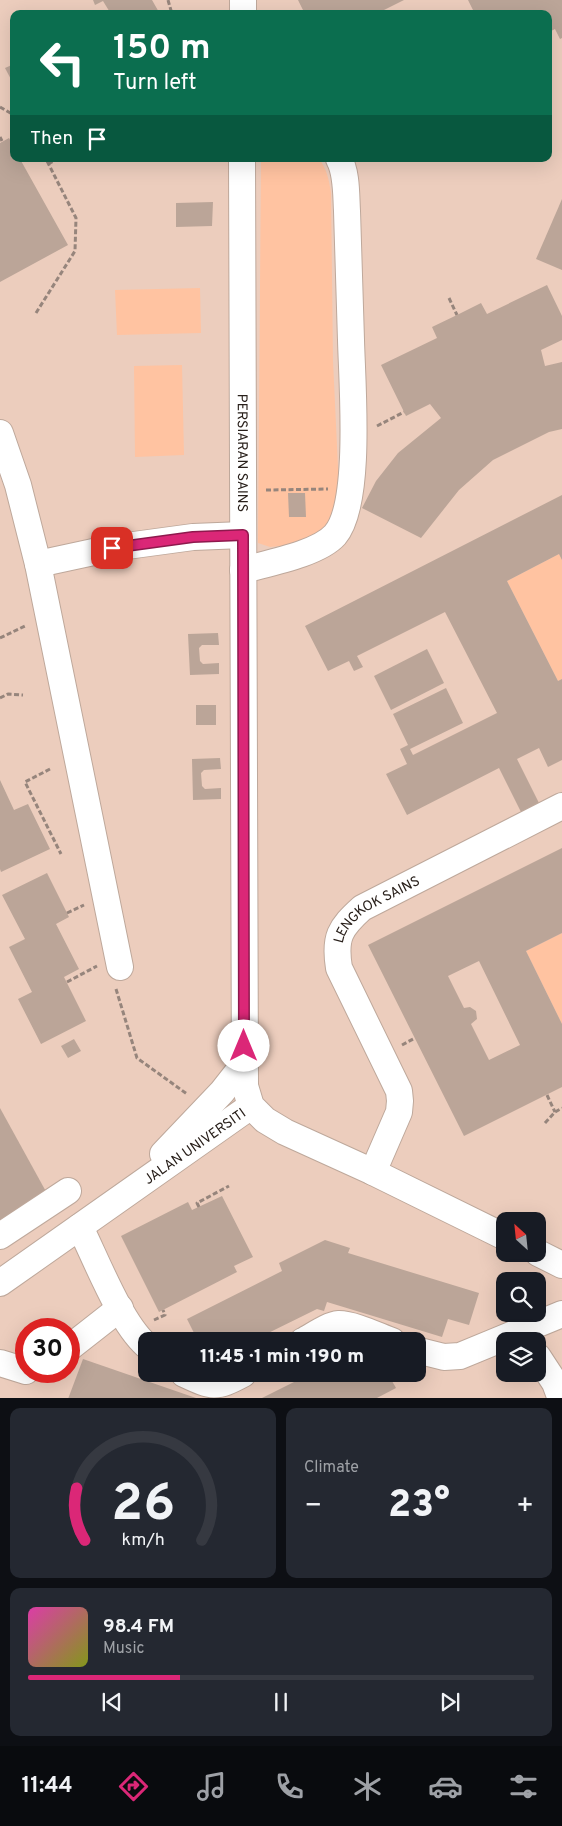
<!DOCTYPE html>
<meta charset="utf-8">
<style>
:root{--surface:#171b24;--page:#242831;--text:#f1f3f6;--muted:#9ea1a6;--line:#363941;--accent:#db2777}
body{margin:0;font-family:Overpass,sans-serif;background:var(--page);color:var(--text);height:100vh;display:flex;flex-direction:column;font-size:19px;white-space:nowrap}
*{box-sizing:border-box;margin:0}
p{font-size:16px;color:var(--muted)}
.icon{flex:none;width:28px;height:28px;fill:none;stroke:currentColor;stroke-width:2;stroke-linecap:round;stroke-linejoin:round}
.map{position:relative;height:1398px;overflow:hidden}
.panel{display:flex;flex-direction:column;gap:10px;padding:10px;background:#0d0f14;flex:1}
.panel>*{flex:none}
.guide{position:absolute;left:10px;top:10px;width:542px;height:152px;border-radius:10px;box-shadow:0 5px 20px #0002;background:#0b6e4f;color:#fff;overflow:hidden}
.needle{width:32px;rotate:333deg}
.tools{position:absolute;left:496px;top:1212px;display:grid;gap:10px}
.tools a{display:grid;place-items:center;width:50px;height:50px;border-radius:10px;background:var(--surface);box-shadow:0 5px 20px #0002;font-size:25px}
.speed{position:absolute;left:15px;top:1318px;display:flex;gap:10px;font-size:25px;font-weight:700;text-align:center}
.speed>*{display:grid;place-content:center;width:65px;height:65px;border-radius:50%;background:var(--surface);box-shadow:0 5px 20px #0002;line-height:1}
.speed .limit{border:8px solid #d22;background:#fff;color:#111}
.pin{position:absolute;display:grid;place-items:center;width:42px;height:42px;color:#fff;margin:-21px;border-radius:10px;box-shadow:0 2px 8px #0006}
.me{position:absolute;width:55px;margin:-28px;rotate:0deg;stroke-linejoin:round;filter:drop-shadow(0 0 4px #0008)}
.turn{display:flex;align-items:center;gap:18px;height:105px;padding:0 20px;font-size:22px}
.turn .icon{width:65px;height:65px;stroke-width:2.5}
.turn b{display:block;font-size:35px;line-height:42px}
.then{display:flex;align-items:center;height:48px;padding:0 20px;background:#0003;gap:10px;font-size:19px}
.big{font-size:38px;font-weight:800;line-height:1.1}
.panel .widget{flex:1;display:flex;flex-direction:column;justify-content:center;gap:8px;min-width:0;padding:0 18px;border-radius:10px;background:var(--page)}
.panel .dial{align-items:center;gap:0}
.dial svg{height:130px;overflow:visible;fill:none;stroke:var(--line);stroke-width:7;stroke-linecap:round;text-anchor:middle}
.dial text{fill:var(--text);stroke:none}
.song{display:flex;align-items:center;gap:15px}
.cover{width:60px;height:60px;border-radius:8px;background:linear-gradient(135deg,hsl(320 70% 55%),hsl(70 70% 35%))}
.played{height:5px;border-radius:2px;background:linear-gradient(90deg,var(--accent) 30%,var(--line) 30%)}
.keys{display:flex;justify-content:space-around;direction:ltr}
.heat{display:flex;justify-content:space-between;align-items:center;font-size:28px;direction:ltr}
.panel .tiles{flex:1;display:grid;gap:10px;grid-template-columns:1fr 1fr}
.widget:last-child{grid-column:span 2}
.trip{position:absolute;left:138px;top:1332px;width:288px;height:50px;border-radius:10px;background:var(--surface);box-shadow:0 5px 20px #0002;font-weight:800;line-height:50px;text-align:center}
.tab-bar{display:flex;height:80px;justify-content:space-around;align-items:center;background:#090b0e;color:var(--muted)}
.tab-bar .icon{width:35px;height:35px}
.tab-bar .current{color:var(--accent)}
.tab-bar b{font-size:22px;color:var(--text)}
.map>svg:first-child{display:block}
.built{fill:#eccdbd;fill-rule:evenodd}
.green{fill:#ffc3a1}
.building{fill:#bba598;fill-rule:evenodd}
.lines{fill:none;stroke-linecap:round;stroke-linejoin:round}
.minor-casing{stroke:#bea89b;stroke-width:28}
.path{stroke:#96857c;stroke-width:3;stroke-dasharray:5 2.5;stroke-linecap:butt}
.minor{stroke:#fff;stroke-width:26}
.route-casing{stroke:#8e194d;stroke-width:12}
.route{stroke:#db2777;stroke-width:9}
.labels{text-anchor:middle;stroke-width:5;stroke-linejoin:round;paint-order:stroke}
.street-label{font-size:14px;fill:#29201b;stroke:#fff}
</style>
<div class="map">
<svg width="562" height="1399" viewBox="0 0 562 1399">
<rect width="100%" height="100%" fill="#f3dbce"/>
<path class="built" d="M0 0H562V1398L0 1399ZM14 14H549V159H14ZM505 1221H538V1254H505ZM505 1281H538V1314H505ZM26 1329H69V1371H26ZM146 1341H416V1374H146ZM505 1341H538V1374H505Z"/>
<g class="green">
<path d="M261 159H319C327 169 329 180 331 193L333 361 339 489 330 521 320 531 307 540 290 545 270 547 258 543Z"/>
<path d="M200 288 201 333 117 335 115 290Z"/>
<path d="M182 365 184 455 135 457 134 366Z"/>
<path d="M559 554 562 560V679L558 681 507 581Z"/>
<path d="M562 933V1024L526 951Z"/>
</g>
<g class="building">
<path d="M93 0H152L160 14H111L103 1 95 5Z"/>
<path d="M298 0H404L384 10 386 14H305Z"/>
<path d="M468 0H562V38L560 39 555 29 549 32V14H475Z"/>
<path d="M14 64V85L5 68Z"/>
<path d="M9 138 14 147V159H20L68 245 0 282V143Z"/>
<path d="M562 199V270L536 259Z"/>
<path d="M213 202 212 226 176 227V203Z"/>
<path d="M547 285 562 316V340L541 350 545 366 562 362V429L549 432 493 460 459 490 421 538 362 508 376 481 398 453 441 418 430 404 406 416 381 365 437 338 432 327 457 315 481 303 487 314Z"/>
<path d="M288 493H305L306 517H289Z"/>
<path d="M562 495V560L559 554 507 581 558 681 562 679V760L548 767 539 748 517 759 539 803 521 812 499 768 407 815 386 774 407 764 400 749 408 745 393 714 446 688 463 723 410 749 413 755 497 713 445 612 357 656 363 667 354 671 349 661 328 671 305 626Z"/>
<path d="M218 633 219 645H202L199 648 200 661 203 664 219 663V674L190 675 188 634Z"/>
<path d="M427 649 444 683 391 710 374 676Z"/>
<rect x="196" y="705" width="20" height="20"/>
<path d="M220 758 221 769 204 770 201 773 202 786 205 789 221 788V799L193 800 192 759Z"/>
<path d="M0 780 14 810 28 804 50 849 1 872 0 869Z"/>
<path d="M562 848V933L526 951 562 1024V1087L464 1136 368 945ZM479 961 520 1045 489 1060 471 1024 477 1019 476 1011 470 1007 464 1008 448 976Z"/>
<path d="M47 873 69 917 56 924 79 969 64 977 86 1021 41 1044 18 999 32 992 9 947 25 939 2 895Z"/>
<path d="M74 1039 81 1051 68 1058 61 1046Z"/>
<path d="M0 1108 49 1197 0 1224Z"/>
<path d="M222 1196 253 1257 234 1266 237 1272 159 1312 121 1236 188 1202 192 1210Z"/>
<path d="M325 1240 350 1248 348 1253 479 1293 469 1325 448 1319 442 1337 327 1302 324 1311 317 1309 252 1341H198L187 1319 282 1271 279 1263Z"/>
<path d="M83 1359 196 1398V1399H68Z"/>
<path d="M310 1374H388L396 1388 375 1399H260Z"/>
</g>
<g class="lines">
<g class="minor-casing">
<g id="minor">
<path d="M243 14V0"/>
<path id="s1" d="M242 159 245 1086 251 1106 265 1120 285 1132 373 1172 505 1237"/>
<path d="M0 433 18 485 38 564 120 967"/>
<path d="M38 564 112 548 193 537 243 535"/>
<path d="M243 570C268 563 318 554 335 535 362 504 352 383 351 340 350 297 348 254 347 211 346 195 347 173 339 159"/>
<path d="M163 1154 222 1092 244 1064"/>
<path id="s2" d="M373 1172 399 1112 400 1101 399 1091 339 968C334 937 340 928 362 908L562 806"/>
<path d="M80 1227C96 1259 120 1322 146 1345"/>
<path d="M0 1236 68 1191"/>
<path d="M538 1253 562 1265"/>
<path id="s3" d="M0 1283 251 1106"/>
<path d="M303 1341C313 1336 327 1325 339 1324 354 1324 378 1336 392 1341"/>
<path d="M69 1348 120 1308"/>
<path d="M416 1350 444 1357 460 1356 562 1314"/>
<path d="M538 1357 555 1383 561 1399"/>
<path d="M0 1363 26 1371"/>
<path d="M184 1374C212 1387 215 1389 243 1374"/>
</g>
</g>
<g class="path">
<path d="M168 0 172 14"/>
<path d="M0 107 14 115"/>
<path d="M0 137 2 141"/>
<path d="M48 164 58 159"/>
<path d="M449 298 457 315"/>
<path d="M36 313 75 251 76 218 46 159"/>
<path d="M377 426 404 412"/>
<path d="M266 490 328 489"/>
<path d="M0 638 27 625"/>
<path d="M0 698 8 694 23 695"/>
<path d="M50 769 25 782 61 854"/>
<path d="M67 913 84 905"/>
<path d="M67 982 97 966"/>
<path d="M116 989 137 1058 187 1094"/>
<path d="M402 1045 415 1038"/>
<path d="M547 1095 555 1112"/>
<path d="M545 1123 555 1112 562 1108"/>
<path d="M199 1207 197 1203 229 1186"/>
<path d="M154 1320 165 1315 163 1310"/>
</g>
<use href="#minor" class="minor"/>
</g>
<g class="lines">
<g class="route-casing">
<path id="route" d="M112 548 193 537 243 535 244 1046"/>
</g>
<use href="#route" class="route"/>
</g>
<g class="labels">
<g class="street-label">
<text dy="5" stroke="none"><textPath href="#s1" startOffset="294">PERSIARAN SAINS</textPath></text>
<text dy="5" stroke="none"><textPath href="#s2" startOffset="302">LENGKOK SAINS</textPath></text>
<text dy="5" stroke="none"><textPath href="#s3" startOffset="238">JALAN UNIVERSITI</textPath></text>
</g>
</g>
</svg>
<div class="tools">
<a><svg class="needle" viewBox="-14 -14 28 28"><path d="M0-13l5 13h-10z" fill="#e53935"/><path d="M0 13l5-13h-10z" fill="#9ea1a6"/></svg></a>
<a><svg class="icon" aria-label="search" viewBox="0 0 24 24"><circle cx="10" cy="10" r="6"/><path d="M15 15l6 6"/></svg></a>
<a><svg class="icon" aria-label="layers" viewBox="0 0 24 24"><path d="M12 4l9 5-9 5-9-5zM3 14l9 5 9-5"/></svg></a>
</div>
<div class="speed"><div class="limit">30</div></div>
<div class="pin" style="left:112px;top:548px;background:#d93025"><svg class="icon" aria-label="arrive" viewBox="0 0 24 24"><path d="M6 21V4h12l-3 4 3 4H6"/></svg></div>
<svg class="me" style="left:244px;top:1046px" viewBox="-20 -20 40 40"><circle r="19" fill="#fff"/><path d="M0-13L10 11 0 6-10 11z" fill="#db2777"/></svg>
<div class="trip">11:45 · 1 min · 190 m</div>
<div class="guide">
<div class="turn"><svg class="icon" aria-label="left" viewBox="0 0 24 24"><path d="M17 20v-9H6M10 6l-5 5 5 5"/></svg><div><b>150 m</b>Turn left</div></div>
<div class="then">Then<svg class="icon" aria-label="arrive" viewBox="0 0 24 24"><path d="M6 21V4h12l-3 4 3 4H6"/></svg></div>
</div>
</div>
<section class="panel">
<div class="tiles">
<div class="widget dial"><svg viewBox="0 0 100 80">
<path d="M14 69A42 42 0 1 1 86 69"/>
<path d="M14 69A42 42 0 0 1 9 37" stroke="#db2777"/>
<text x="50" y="56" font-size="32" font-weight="700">26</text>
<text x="50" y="72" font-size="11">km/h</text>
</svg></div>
<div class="widget"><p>Climate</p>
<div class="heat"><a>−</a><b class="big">23°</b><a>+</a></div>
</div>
<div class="widget">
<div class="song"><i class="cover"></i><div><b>98.4 FM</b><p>Music</p></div></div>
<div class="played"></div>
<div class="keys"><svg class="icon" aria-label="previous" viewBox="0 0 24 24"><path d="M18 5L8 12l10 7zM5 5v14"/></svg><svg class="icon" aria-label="pause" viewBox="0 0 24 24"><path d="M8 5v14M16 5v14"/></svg><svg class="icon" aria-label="next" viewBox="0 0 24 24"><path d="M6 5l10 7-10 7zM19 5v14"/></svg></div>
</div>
</div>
</section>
<nav class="tab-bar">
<b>11:44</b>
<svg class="icon current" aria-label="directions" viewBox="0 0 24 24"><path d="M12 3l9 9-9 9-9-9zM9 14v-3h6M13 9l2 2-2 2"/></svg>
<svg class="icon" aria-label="music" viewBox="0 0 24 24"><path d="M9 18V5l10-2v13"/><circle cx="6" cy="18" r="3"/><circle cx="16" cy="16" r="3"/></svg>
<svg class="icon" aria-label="phone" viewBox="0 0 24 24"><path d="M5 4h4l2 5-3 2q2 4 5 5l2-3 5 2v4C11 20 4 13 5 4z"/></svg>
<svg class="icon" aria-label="climate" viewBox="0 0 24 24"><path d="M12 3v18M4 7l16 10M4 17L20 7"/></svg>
<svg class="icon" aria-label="car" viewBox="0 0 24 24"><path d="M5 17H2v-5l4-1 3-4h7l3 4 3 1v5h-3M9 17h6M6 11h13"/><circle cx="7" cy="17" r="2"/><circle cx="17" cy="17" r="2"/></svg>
<svg class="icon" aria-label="filters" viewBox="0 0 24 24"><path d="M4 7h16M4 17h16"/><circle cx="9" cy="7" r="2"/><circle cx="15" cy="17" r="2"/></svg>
</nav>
